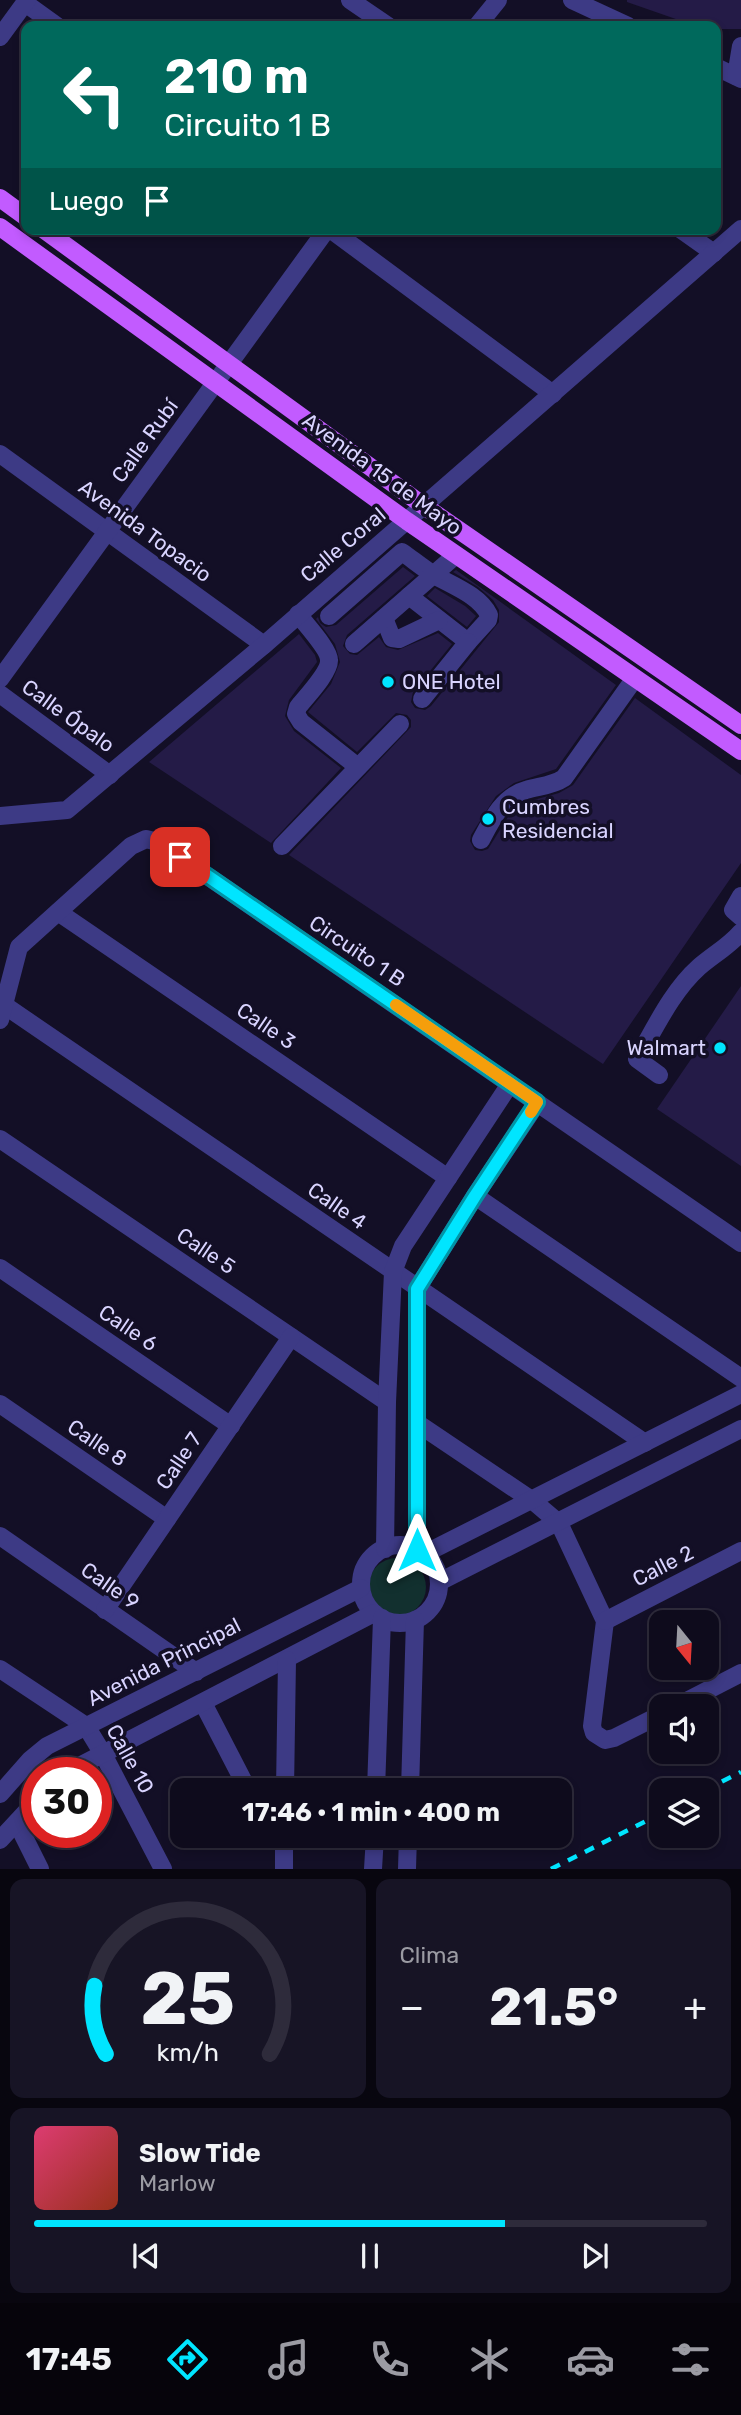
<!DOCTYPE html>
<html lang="es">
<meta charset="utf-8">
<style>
:root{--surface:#0e0b1c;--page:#171425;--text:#f1f3f6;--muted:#9b9ba3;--line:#2e2b3b;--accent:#00e5ff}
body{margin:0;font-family:Rubik,sans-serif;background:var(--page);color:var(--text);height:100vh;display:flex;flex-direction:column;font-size:26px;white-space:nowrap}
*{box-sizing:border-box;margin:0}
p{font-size:23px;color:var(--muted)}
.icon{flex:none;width:38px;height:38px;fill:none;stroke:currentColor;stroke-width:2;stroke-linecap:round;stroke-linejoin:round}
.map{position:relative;height:1869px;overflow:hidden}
.side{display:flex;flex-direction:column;gap:10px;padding:10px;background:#08060f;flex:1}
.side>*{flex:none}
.top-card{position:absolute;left:21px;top:21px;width:700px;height:214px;border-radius:14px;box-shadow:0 4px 10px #0003,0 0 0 2px var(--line);background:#00695c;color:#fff;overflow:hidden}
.needle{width:46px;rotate:162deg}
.fabs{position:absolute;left:649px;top:1610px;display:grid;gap:14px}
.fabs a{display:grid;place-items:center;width:70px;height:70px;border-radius:14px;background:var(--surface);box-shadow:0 4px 10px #0003,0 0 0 2px var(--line);font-size:35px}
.speed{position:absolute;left:21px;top:1757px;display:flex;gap:14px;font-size:35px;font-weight:700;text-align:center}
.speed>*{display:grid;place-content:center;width:91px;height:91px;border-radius:50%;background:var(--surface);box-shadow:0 4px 10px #0003,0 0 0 2px var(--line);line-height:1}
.speed .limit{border:10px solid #d22;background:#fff;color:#111}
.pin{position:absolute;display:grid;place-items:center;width:60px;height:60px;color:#fff;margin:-30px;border-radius:14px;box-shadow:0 4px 10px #0006}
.me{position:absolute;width:77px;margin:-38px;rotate:0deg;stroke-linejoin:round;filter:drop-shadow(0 0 5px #0008)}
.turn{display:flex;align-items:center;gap:24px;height:147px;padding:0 28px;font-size:32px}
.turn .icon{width:91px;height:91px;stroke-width:2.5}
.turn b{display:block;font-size:49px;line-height:60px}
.then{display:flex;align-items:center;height:66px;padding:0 28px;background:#0003;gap:14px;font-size:26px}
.big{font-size:52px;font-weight:700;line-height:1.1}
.side .card{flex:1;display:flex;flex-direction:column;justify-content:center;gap:10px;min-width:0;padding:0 24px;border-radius:14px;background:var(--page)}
.side .dial{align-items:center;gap:0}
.dial svg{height:182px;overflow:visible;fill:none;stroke:var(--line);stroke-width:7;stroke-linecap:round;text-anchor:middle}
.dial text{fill:var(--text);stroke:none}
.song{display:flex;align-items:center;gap:21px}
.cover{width:84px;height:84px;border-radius:10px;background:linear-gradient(135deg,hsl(340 70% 55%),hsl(10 70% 35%))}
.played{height:7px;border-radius:4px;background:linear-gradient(90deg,var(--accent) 70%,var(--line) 70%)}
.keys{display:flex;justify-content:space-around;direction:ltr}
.heat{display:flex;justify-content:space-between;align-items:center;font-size:38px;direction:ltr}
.side .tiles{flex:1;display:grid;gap:10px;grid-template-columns:1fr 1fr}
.card:last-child{grid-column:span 2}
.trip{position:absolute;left:170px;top:1778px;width:402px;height:70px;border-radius:14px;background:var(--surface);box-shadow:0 4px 10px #0003,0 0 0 2px var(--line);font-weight:700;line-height:70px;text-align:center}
.tab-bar{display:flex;height:112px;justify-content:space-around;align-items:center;background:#06040b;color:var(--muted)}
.tab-bar .icon{width:49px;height:49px}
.tab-bar .selected{color:var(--accent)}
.tab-bar b{font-size:32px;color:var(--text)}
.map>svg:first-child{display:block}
.green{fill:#12302f}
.building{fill:#241b47}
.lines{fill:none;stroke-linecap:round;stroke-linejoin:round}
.minor{stroke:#3d3a85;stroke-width:18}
.major{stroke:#c25bff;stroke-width:18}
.rail{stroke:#00e5ff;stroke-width:4.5;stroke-dasharray:10 9;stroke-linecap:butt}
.route-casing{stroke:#0095a6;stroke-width:18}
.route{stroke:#00e5ff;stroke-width:12}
.slow{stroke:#f59e0b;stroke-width:12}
.poi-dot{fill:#00e5ff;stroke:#130f26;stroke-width:2.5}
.labels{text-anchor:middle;stroke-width:7;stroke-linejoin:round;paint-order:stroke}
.street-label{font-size:21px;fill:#d9d4ff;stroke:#130f26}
.poi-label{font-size:21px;fill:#d9d4ff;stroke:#130f26;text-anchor:start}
</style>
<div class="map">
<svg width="741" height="1869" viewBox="0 0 741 1869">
<rect width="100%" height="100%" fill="#130f26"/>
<circle class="green" cx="397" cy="1587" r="29"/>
<g class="building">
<path d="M627 0H741V29H716V26L693 25 627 2Z"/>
<path d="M403 567 415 576 347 635 343 646 350 654 357 655 379 637 386 647 398 650 438 633 452 644 413 692 411 702 415 708 425 710 431 706 499 622V610L493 600 478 587 453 572 456 570 616 685 556 769 514 783 496 796 471 835 470 841 475 850 482 851 488 849 508 817 518 807 530 801 559 793 573 785 635 698 741 775V863L603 1064 289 855 411 727V720L407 715 396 713 357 752 308 712 331 684 340 662 335 644 316 619 318 617 320 623 326 627 336 625Z"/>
<path d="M435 588 465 606 476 616 467 627 427 596Z"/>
<path d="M299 634 315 655 317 662 289 700 285 716 294 731 341 768 271 843 149 762Z"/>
<path d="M741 986V1166L657 1109Z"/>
</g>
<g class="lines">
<g class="minor">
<path d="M350 0 388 26"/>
<path d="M572 0 628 26"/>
<path d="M25 3 57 26"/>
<path d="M477 26 498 0"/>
<path d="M0 37 27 0"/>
<path d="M716 67 741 79"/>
<path d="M736 76 741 46"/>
<path d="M330 229 553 394"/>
<path d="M680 229 714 253"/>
<path d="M0 454 264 645"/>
<path d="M298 614C305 624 329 649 329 660 330 672 306 697 298 707L296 714 301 722 358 767"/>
<path d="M329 616 402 552C412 559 423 568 434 575 453 586 479 595 489 615L488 620 468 642 409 596"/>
<path d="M384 618 392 638 399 639 439 620"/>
<path d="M354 644 456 555"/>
<path d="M0 679 327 229"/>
<path d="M0 694 110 775"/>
<path d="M422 699 468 642"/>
<path d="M0 816 67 810 264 645 741 229"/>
<path d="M481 840C491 821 503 796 526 790 539 786 552 786 564 778L635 678"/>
<path d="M282 846 400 724"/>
<path d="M741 896 733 910 741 917"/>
<path d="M58 912 448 1178"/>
<path d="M4 1005 645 1443"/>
<path d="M0 1020 19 947 131 846 146 839 158 842 741 1243"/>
<path d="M659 1075 637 1059C655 1028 672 991 699 967 713 955 729 946 741 932"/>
<path d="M0 1139 387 1402"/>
<path d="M475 1196 741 1378"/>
<path d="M0 1268 231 1426"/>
<path d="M0 1404 167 1519"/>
<path d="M417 1423 533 1501 559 1523 605 1621 592 1726 594 1733 605 1740 614 1738 662 1714"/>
<path d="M0 1536 196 1672"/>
<circle cx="400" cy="1584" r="39"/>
<path d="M385 1549 387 1402 393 1272 403 1246 510 1084"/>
<path d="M417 1550V1289L475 1196 537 1103"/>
<path d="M424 1554 741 1394"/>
<path d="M439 1582 741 1429"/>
<path d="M105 1610 291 1337"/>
<path d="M605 1621 741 1551"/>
<path d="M0 1669 86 1726 103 1754 163 1869"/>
<path d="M203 1703 248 1790"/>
<path d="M677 1706 741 1673"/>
<path d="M66 1773 374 1613"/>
<path d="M285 1790 287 1660"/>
<path d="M376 1790 382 1618"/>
<path d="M410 1790 415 1620"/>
<path d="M0 1794 30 1760 47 1746 361 1588"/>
<path d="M17 1823 40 1869"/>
<path d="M0 1840 37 1800"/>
<path d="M284 1869V1836"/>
<path d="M373 1869 375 1836"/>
<path d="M407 1869 408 1836"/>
</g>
<g class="major">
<path d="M0 198 26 217"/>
<path d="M0 227 407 521 741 751"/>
<path d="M43 229 424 506 741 725"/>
</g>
<g class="rail">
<path d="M705 1790 741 1772"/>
<path d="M551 1869 662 1813"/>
</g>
</g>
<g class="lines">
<g class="route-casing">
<path id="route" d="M180 857 537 1102 475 1196 417 1289V1550"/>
</g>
<use href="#route" class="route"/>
<path class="slow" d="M396 1005 537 1102 531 1112"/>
</g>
<g class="poi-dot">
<circle cx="388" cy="682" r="7"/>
<circle cx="488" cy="819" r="7"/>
<circle cx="720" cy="1048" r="7"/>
</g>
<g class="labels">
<g class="street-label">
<text transform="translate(145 441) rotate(-54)" y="7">Calle Rubí</text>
<text transform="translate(382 474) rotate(36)" y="7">Avenida 15 de Mayo</text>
<text transform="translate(145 531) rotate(36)" y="7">Avenida Topacio</text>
<text transform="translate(343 545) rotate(-40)" y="7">Calle Coral</text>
<text transform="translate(68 716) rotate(36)" y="7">Calle Ópalo</text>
<text transform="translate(357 951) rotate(34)" y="7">Circuito 1 B</text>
<text transform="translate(266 1026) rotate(34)" y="7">Calle 3</text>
<text transform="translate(337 1206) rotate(35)" y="7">Calle 4</text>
<text transform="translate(206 1251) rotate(34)" y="7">Calle 5</text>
<text transform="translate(128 1328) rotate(34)" y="7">Calle 6</text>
<text transform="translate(97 1443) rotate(34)" y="7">Calle 8</text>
<text transform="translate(179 1461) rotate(-56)" y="7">Calle 7</text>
<text transform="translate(663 1566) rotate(-27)" y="7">Calle 2</text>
<text transform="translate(110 1586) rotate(35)" y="7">Calle 9</text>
<text transform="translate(164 1662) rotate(-27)" y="7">Avenida Principal</text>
<text transform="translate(130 1759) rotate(61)" y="7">Calle 10</text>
</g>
<g class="poi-label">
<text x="402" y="689">ONE Hotel</text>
<text x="502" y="814">Cumbres<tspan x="502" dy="24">Residencial</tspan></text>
<text x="706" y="1055" text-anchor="end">Walmart</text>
</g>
</g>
</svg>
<div class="fabs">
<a><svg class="needle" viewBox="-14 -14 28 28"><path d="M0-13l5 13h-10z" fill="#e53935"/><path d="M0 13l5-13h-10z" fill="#9b9ba3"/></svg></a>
<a><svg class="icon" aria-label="sound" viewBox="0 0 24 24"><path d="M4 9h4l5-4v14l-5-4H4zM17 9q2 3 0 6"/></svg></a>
<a><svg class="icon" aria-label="layers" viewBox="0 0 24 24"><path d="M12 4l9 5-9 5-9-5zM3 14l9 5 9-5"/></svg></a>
</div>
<div class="speed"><div class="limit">30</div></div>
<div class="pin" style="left:180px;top:857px;background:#d93025"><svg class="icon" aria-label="arrive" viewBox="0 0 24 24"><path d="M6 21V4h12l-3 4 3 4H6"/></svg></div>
<svg class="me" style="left:417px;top:1550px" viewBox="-20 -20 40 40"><path d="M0-17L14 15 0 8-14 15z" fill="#00e5ff" stroke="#fff" stroke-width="4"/></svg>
<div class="trip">17:46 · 1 min · 400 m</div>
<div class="top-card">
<div class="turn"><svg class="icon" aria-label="left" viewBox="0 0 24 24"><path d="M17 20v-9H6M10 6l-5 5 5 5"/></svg><div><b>210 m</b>Circuito 1 B</div></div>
<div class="then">Luego<svg class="icon" aria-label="arrive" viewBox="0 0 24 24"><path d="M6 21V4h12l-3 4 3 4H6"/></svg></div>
</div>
</div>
<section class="side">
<div class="tiles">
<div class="card dial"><svg viewBox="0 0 100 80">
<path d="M14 69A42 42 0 1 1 86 69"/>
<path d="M14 69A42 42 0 0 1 9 39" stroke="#00e5ff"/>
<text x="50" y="56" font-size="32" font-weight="700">25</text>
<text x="50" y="72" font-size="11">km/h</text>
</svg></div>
<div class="card"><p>Clima</p>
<div class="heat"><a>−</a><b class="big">21.5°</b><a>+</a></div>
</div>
<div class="card">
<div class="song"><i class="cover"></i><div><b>Slow Tide</b><p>Marlow</p></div></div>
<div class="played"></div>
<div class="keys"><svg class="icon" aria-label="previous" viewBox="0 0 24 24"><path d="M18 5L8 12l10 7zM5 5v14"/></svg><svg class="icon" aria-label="pause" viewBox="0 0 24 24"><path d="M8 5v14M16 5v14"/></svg><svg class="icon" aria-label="next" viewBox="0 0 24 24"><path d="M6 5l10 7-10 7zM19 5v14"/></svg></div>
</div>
</div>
</section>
<nav class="tab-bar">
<b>17:45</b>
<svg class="icon selected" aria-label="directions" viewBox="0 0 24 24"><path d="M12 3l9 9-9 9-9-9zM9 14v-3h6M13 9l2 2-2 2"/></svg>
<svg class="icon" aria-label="music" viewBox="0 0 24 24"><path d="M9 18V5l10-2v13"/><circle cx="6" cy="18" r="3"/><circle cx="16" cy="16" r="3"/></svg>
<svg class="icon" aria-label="phone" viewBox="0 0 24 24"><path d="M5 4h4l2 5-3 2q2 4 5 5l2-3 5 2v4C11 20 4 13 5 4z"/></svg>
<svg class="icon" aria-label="climate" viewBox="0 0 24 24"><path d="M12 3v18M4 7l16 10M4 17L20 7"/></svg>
<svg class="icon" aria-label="car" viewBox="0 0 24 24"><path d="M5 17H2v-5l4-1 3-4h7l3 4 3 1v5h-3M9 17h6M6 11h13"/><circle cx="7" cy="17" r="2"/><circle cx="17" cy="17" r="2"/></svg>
<svg class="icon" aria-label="filters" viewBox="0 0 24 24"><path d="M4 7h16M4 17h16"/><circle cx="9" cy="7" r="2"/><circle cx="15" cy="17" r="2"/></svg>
</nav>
